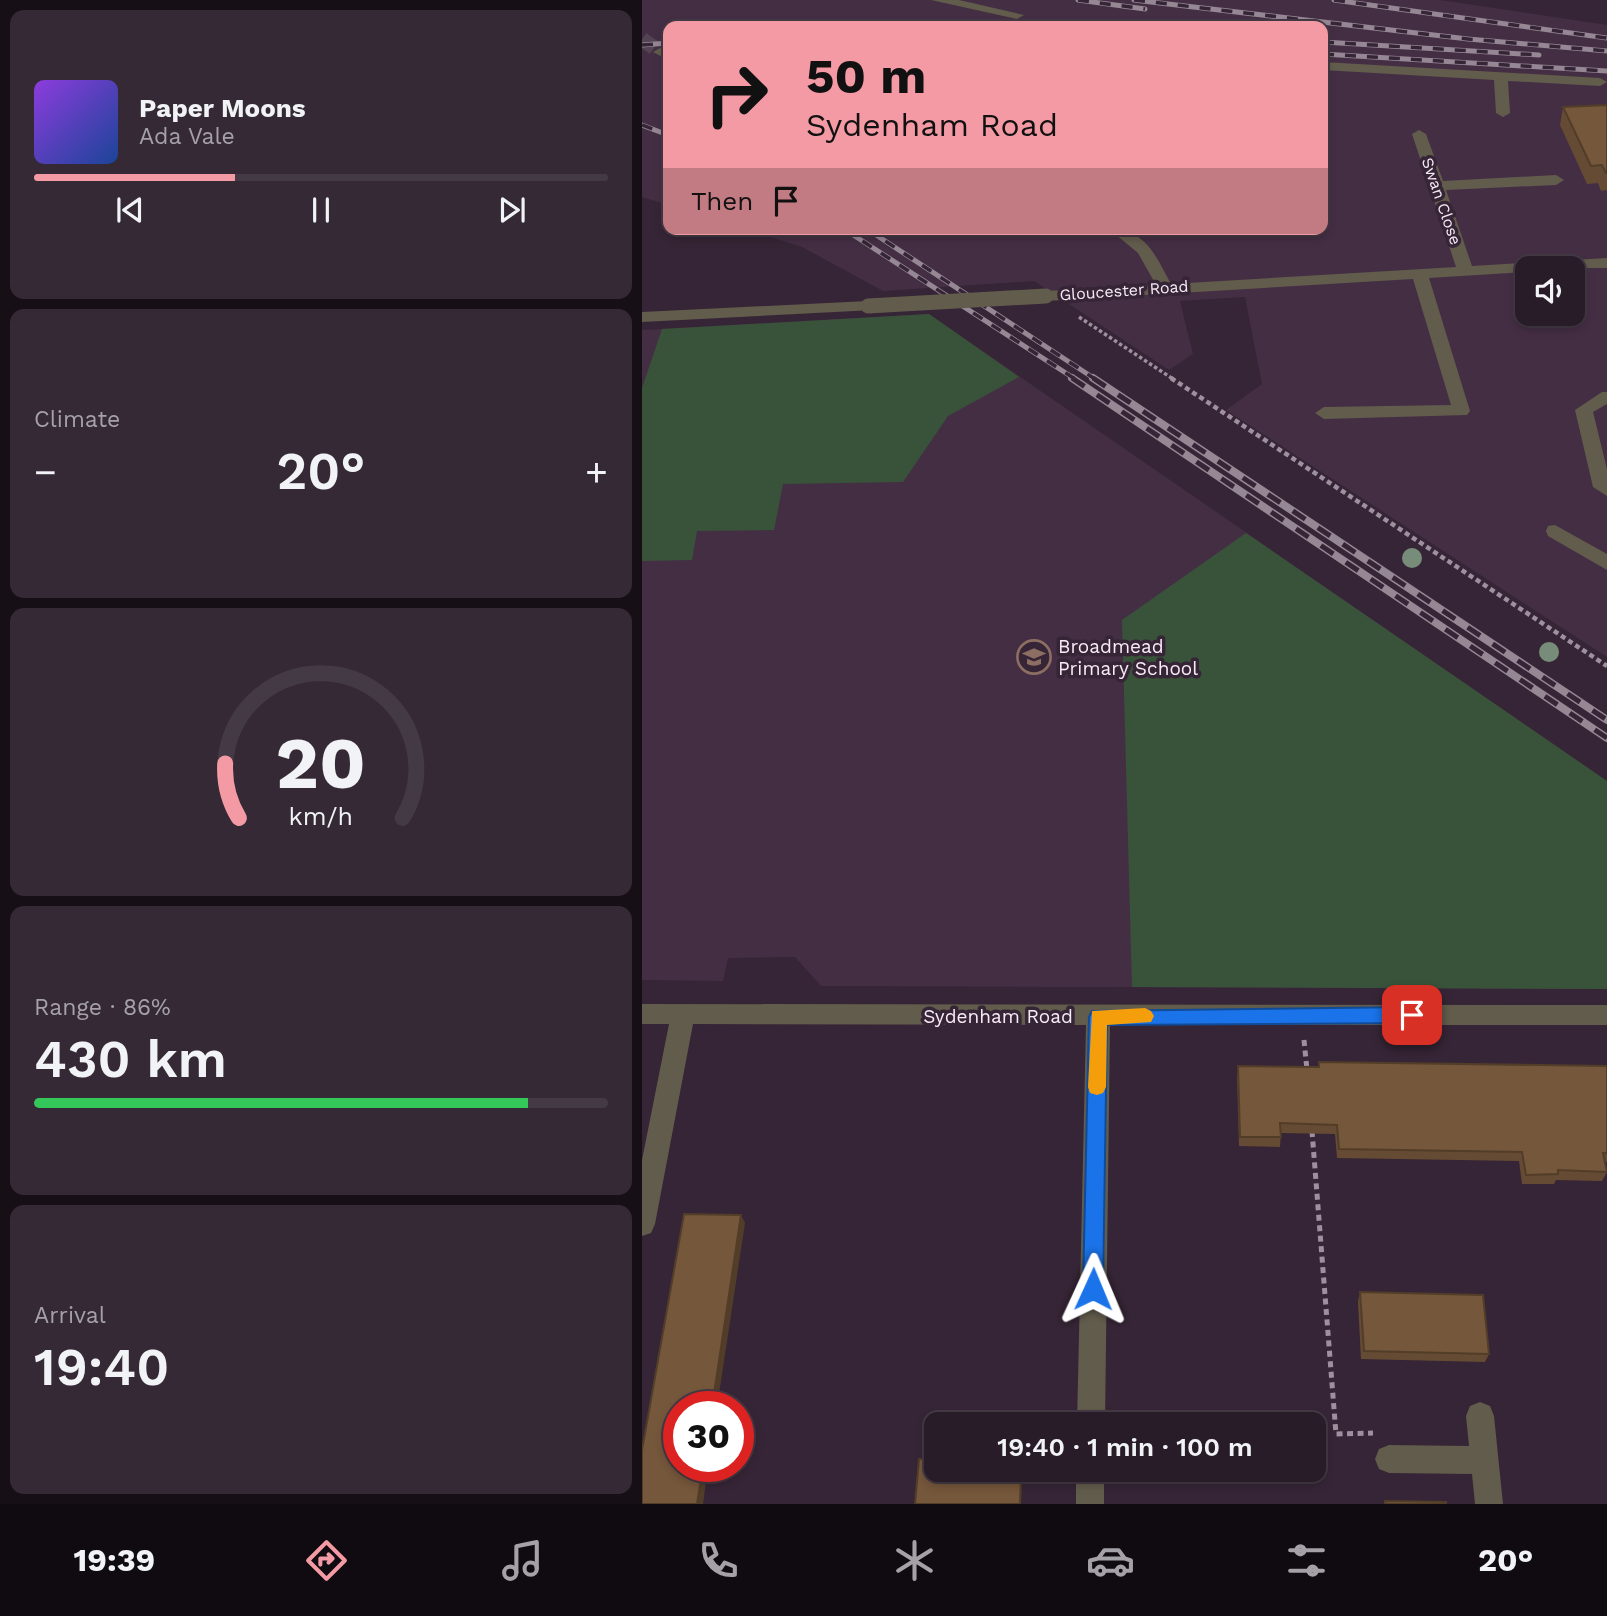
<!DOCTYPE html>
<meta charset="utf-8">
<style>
:root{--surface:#281c28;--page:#342934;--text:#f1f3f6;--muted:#a5a1a8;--line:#443a45;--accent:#f49aa4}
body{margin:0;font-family:"Work Sans",sans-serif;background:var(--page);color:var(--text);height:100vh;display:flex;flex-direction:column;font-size:26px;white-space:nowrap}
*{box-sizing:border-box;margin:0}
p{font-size:23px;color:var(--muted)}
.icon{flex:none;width:38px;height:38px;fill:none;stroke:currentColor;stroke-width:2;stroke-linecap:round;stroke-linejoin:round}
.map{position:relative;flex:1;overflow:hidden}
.details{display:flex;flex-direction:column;gap:10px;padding:10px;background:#160f16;width:642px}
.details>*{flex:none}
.top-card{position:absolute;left:21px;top:21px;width:665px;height:214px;border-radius:14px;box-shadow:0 4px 10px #0003,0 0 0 2px var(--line);background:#f49aa4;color:#111;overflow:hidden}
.tools{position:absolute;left:873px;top:256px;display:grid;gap:14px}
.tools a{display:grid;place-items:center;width:70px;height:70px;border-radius:14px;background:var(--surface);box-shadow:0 4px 10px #0003,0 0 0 2px var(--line);font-size:35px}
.speed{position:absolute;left:21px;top:1391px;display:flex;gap:14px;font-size:35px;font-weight:700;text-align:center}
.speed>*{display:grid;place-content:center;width:91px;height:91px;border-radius:50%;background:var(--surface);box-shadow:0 4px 10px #0003,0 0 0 2px var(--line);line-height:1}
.speed .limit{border:10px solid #d22;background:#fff;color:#111}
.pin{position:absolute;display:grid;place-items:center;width:60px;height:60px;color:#fff;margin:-30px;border-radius:14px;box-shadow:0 4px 10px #0006}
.me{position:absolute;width:77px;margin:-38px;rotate:1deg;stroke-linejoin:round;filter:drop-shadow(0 0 5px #0008)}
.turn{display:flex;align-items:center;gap:24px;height:147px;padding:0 28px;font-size:32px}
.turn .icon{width:91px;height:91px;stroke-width:2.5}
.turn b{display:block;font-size:49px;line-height:60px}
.then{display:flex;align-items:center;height:66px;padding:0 28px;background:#0003;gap:14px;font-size:26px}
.big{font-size:52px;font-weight:600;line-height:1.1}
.details .card{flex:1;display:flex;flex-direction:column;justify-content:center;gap:10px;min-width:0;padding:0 24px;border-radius:14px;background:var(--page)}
.details .dial{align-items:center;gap:0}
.dial svg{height:182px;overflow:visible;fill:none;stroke:var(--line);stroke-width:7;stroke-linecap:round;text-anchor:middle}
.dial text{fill:var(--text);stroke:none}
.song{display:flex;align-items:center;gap:21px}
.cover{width:84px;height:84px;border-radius:10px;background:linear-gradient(135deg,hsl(270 70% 55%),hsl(220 70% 35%))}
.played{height:7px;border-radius:4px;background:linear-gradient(90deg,var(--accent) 35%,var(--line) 35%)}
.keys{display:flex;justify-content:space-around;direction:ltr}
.heat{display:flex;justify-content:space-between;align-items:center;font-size:38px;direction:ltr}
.charge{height:10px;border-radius:5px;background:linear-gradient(90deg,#34c759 86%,var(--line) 0)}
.trip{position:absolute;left:282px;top:1412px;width:402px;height:70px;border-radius:14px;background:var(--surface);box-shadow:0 4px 10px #0003,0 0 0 2px var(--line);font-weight:600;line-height:70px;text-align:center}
.tab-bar{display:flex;height:112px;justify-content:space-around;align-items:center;background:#100b10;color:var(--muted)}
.tab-bar .icon{width:49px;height:49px}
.tab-bar .current{color:var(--accent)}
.tab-bar b{font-size:32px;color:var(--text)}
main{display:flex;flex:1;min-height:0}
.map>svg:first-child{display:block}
.built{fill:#442e44;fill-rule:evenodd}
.green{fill:#39533a}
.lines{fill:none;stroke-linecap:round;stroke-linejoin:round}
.minor-tunnel{stroke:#534353;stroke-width:15;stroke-dasharray:15 8;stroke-linecap:butt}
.path-far2{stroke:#9e909e;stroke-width:3.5;stroke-dasharray:3.5 2.5;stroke-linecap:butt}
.path-far1{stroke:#9e909e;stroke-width:4.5;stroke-dasharray:5 3.5;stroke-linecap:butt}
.path{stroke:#9e909e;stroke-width:5;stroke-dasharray:6 4.5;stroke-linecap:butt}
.minor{fill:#625c4c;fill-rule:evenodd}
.rail-far1-casing{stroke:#968795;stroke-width:5}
.rail-casing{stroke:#968795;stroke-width:8}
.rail-far1{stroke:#362536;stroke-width:3.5;stroke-dasharray:11;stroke-linecap:butt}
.rail{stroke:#362536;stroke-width:5;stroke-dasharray:15;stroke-linecap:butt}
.minor-bridge{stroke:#625c4c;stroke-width:15}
.tree{fill:#778d79}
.wall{fill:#654b33}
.shaded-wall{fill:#523d29}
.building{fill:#75573b;stroke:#523d29;stroke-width:2}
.route{fill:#1a73e8;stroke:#114b97;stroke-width:2}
.slow{fill:#f59e0b}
.labels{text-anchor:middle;stroke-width:7;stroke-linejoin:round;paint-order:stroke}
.far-street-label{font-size:16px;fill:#f7ebf6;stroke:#362536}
.poi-label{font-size:19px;fill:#f7ebf6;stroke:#362536;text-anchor:start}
.street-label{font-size:19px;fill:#f7ebf6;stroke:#362536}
</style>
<main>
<section class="details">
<div class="card">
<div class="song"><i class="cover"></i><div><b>Paper Moons</b><p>Ada Vale</p></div></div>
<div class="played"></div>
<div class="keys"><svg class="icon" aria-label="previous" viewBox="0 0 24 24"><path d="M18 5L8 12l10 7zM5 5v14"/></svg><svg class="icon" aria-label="pause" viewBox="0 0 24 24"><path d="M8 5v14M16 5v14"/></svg><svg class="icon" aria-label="next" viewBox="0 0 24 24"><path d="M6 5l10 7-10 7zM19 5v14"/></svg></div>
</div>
<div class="card"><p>Climate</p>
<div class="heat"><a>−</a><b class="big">20°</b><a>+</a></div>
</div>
<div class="card dial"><svg viewBox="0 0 100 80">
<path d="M14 69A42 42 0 1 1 86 69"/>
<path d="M14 69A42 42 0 0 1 8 45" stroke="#f49aa4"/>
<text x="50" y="56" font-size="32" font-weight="700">20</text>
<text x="50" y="72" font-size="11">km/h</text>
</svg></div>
<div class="card"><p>Range · 86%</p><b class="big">430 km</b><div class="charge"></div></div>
<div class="card"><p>Arrival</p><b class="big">19:40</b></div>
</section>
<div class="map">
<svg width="965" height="1504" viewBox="0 0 965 1504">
<rect width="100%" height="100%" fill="#362536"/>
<g class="built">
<path d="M0 0H798L965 25V657L584 410 620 384 603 297 538 301 551 354 527 370 392 281 241 291 160 247 104 229H681V26H26V205L0 197ZM886 268H931V313H886Z"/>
<path d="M287 314 965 781V989L179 986 153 957 86 958 81 981 0 980V330Z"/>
</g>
<g class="green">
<path d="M287 314 377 377 306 416 261 482 141 484 132 530 55 531 50 560 0 561V388L20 329Z"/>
<path d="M604 533 965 781V989L490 987 480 620Z"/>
</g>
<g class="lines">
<path class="minor-tunnel" d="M0 39 18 52"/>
<path class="path-far2" d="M437 317 531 379"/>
<path class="path-far1" d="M529 378 965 666"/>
<g class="path">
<path d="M662 1040 665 1070"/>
<path d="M670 1131 694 1434 731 1433"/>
</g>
<g class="minor">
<path d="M289 0H317L382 15 375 19Z"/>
<path d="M18 48 26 51V60L11 52Z"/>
<path d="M681 62 958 78 965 82 958 86 866 81 868 113 861 117 854 113 852 80 681 70Z"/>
<path d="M777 130 784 134 801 181 914 175 922 180 914 185 804 190 830 266 965 258V268H886V272L787 278 828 411 825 415 682 419 673 413 682 407 809 405 771 279 404 301 396 296 404 291 514 285 496 253 467 229C504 229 513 255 529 284L814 267 770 134Z"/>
<path d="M226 301 234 306 232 310 0 322V312Z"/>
<path d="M960 392H965V404L951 412 965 469V496L951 487 933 410Z"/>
<path d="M913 525 965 554V570L906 536 904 531 906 526Z"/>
<path d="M0 1004 965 1005V1025H468L463 1424H435L444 1025 51 1024 13 1224 9 1233 0 1236V1160L27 1024H0Z"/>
<path d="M838 1402 848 1406 852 1416 861 1504H833L830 1474 747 1473 737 1469 733 1459 737 1449 747 1445 827 1446 824 1416 828 1406Z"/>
<rect x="434" y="1470" width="28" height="34"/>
</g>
<g class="rail-far1-casing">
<g id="rail-far1">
<path d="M436 0 503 9"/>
<path d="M492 0 826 39 965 51"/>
<path d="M692 0 965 38"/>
<path d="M681 42 897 55"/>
<path d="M0 45 26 43"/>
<path d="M681 54 965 71"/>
<path d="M0 125 26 135"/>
<path d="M202 229 433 379"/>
<path d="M225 229 453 379"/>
</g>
</g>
<g class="rail-casing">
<g id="rail">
<path d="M430 378 965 738"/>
<path d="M451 378 965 720"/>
</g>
</g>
<use href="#rail-far1" class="rail-far1"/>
<use href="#rail" class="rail"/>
<path class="minor-bridge" d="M226 306 404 296"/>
</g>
<g class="tree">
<circle cx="770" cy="558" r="10"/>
<circle cx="907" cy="652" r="10"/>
</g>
<g class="wall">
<path d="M965 105V190L959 191 956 183 945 184 918 125 921 107Z"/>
<path d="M677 1062 965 1066V1162H963L965 1172 960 1181 914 1180 912 1184H880L877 1161 695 1158 693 1134 639 1133 638 1147 597 1146 595 1076 596 1066 676 1067Z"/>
<path d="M718 1292 847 1354 843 1362 719 1359 716 1301Z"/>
</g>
<g class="shaded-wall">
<path d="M99 1215 103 1223 75 1407H70Z"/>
<path d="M61 1466H66L61 1504H55Z"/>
<path d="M379 1470H380L379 1504H378Z"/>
</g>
<g class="building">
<path d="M965 105V173H964L960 165 949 166 921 107Z"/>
<path d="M677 1062 965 1066V1153H961L965 1172 916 1170V1174L884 1175 880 1152 697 1149 695 1125 638 1123 639 1137H598L596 1066 677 1067Z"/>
<path d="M42 1214 99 1215 70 1407H37V1466H61L55 1504H0V1450Z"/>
<path d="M718 1292 841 1295 847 1354 722 1351Z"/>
<path d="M277 1459H294V1470H379L378 1504H273Z"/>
<path d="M743 1501 804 1502V1504H743Z"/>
</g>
<path class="route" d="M770 1007 777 1009 779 1015 777 1021 770 1023 465 1025 461 1289 458 1296 451 1298 444 1296 441 1289 447 1017 450 1011Z"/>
<path class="slow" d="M503 1008 509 1011 512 1016 509 1022 465 1025 464 1087 461 1093 455 1095 448 1093 446 1087 450 1011Z"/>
<defs>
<g id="school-ring" transform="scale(1.75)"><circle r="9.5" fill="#362536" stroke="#8d6e63" stroke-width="1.5"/><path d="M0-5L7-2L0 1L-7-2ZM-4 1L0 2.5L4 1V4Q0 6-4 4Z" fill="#8d6e63"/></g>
</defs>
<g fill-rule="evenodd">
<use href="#school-ring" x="392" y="657"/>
</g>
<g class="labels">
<g class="far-street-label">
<text transform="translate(800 201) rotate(71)" y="6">Swan Close</text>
<text transform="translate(482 290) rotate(-4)" y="6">Gloucester Road</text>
</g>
<g class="poi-label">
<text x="416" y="653">Broadmead<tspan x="416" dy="22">Primary School</tspan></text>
</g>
<g class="street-label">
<text x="356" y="1023">Sydenham Road</text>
</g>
</g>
</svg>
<div class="tools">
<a><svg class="icon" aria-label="sound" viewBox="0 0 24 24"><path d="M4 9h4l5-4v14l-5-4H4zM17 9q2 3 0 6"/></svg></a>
</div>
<div class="speed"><div class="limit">30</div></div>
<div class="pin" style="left:770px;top:1015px;background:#d93025"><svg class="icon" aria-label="arrive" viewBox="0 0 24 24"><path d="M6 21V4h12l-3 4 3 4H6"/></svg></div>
<svg class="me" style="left:451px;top:1289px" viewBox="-20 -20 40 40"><path d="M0-17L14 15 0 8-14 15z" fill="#1a73e8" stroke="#fff" stroke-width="4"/></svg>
<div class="trip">19:40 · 1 min · 100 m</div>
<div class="top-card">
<div class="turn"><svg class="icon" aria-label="right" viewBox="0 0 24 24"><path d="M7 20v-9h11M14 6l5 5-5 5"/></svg><div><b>50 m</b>Sydenham Road</div></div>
<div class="then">Then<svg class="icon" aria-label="arrive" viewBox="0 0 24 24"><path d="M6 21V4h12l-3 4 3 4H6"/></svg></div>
</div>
</div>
</main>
<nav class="tab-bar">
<b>19:39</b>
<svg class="icon current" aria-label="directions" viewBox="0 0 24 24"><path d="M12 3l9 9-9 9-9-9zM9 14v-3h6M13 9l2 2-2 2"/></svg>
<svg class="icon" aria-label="music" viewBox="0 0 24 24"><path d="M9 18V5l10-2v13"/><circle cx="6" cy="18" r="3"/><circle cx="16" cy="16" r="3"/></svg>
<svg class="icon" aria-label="phone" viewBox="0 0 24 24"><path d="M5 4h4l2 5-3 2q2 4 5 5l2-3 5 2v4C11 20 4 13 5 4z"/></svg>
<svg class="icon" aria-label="climate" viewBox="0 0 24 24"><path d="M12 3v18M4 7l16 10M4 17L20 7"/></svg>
<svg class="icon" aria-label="car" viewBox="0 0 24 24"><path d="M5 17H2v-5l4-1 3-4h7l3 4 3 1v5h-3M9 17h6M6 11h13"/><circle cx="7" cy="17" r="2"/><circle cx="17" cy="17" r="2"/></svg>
<svg class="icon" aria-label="filters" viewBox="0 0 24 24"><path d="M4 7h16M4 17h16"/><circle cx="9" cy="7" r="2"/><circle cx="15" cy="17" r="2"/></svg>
<b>20°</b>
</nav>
